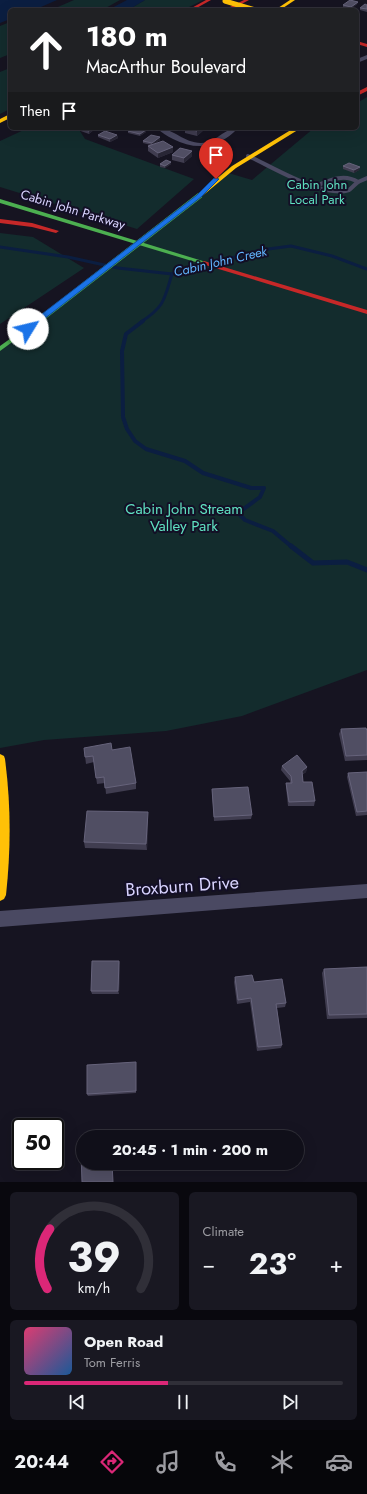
<!DOCTYPE html>
<meta charset="utf-8">
<style>
:root{--surface:#100f19;--page:#191822;--text:#f1f3f6;--muted:#9c9ca2;--line:#302f38;--accent:#db2777}
body{margin:0;font-family:Jost,sans-serif;background:var(--page);color:var(--text);height:100vh;display:flex;flex-direction:column;font-size:15px;white-space:nowrap}
*{box-sizing:border-box;margin:0}
p{font-size:13px;color:var(--muted)}
.icon{flex:none;width:22px;height:22px;fill:none;stroke:currentColor;stroke-width:2;stroke-linecap:round;stroke-linejoin:round}
.map{position:relative;height:1182px;overflow:hidden}
.drawer{display:flex;flex-direction:column;gap:10px;padding:10px;background:#09080e;flex:1}
.drawer>*{flex:none}
.banner{position:absolute;left:8px;top:8px;width:351px;height:122px;border-radius:6px;box-shadow:0 4px 16px #0002,0 0 0 1px var(--line);background:#202124;color:#fff;overflow:hidden}
.speed{position:absolute;left:12px;top:1118px;display:flex;gap:8px;font-size:20px;font-weight:700;text-align:center}
.speed>*{display:grid;place-content:center;width:52px;height:52px;border-radius:50%;background:var(--surface);box-shadow:0 4px 16px #0002,0 0 0 1px var(--line);line-height:1}
.speed .limit{border:2px solid #111;border-radius:6px;background:#fff;color:#111}
.pin{position:absolute;display:grid;place-items:center;width:34px;height:34px;color:#fff;margin:-41px -17px;border-radius:50% 50% 50% 0;rotate:-45deg;box-shadow:0 0 4px #0007}
.pin .icon{rotate:45deg}
.me{position:absolute;width:44px;margin:-22px;rotate:54deg;stroke-linejoin:round;filter:drop-shadow(0 0 3px #0008)}
.turn{display:flex;align-items:center;gap:14px;height:84px;padding:0 12px;font-size:18px}
.turn .icon{width:52px;height:52px;stroke-width:2.5}
.turn b{display:block;font-size:28px;line-height:34px}
.then{display:flex;align-items:center;height:38px;padding:0 12px;background:#0003;gap:8px;font-size:15px}
.big{font-size:30px;font-weight:700;line-height:1.1}
.drawer .tile{flex:1;display:flex;flex-direction:column;justify-content:center;gap:6px;min-width:0;padding:0 14px;border-radius:6px;background:var(--page)}
.drawer .dial{align-items:center;gap:0}
.dial svg{height:104px;overflow:visible;fill:none;stroke:var(--line);stroke-width:7;stroke-linecap:round;text-anchor:middle}
.dial text{fill:var(--text);stroke:none}
.song{display:flex;align-items:center;gap:12px}
.cover{width:48px;height:48px;border-radius:6px;background:linear-gradient(135deg,hsl(340 70% 55%),hsl(210 70% 35%))}
.played{height:4px;border-radius:2px;background:linear-gradient(90deg,var(--accent) 45%,var(--line) 45%)}
.keys{display:flex;justify-content:space-around;direction:ltr}
.heat{display:flex;justify-content:space-between;align-items:center;font-size:22px;direction:ltr}
.drawer .tiles{flex:1;display:grid;gap:10px;grid-template-columns:1fr 1fr}
.tile:last-child{grid-column:span 2}
.trip{position:absolute;left:76px;top:1130px;width:228px;height:40px;border-radius:20px;background:var(--surface);box-shadow:0 4px 16px #0002,0 0 0 1px var(--line);font-weight:700;line-height:40px;text-align:center}
.dock{display:flex;height:64px;justify-content:space-around;align-items:center;background:#06060a;color:var(--muted)}
.dock .icon{width:28px;height:28px}
.dock .current{color:var(--accent)}
.dock b{font-size:18px;color:var(--text)}
.map>svg:first-child{display:block}
.green{fill:#132c2d}
.water{fill:#0b1e41}
.lines{fill:none;stroke-linecap:round;stroke-linejoin:round}
.stream-far2{stroke:#0b1e41;stroke-width:3}
.stream-far1{stroke:#0b1e41;stroke-width:4}
.stream{stroke:#0b1e41;stroke-width:5}
.lane{stroke:#4a4962;stroke-width:4}
.street{fill:#4a4962;fill-rule:evenodd}
.fast{fill:#4caf50;fill-rule:evenodd}
.slow{fill:#ffc107;fill-rule:evenodd}
.jam{fill:#c62828;fill-rule:evenodd}
.fast-bridge{stroke:#4caf50;stroke-width:6}
.slow-bridge{stroke:#ffc107;stroke-width:5}
.wall{fill:#403d50}
.shaded-wall{fill:#282635}
.building{fill:#504e63;stroke:#66637b}
.route{fill:#1a73e8;stroke:#114b97}
.labels{text-anchor:middle;stroke-width:4;stroke-linejoin:round;paint-order:stroke}
.far-park-label{font-size:13px;fill:#5fe0c0;stroke:#130f26}
.far-street-label{font-size:13px;fill:#d9d4ff;stroke:#130f26}
.far-water-label{font-size:13px;font-style:italic;fill:#62b6ff;stroke:#130f26}
.park-label{font-size:15px;fill:#5fe0c0;stroke:#130f26}
.near-street-label{font-size:18px;fill:#d9d4ff;stroke:#130f26}
</style>
<div class="map">
<svg width="367" height="1182" viewBox="0 0 367 1182">
<rect width="100%" height="100%" fill="#161421"/>
<g class="green">
<path d="M74 0H120L102 10H51Z"/>
<path d="M145 0H203L183 10H128Z"/>
<path d="M10 22V54L0 58V26Z"/>
<path d="M10 68V109L0 114V72Z"/>
<path d="M367 97V670L242 716 166 731 44 740 0 748V349L225 172 252 180 314 128H357V103Z"/>
<path d="M28 128H78L85 139 194 179 137 229 0 187V141Z"/>
<path d="M0 233 33 237 84 268 0 324Z"/>
</g>
<g class="water">
<path d="M0 0H57L34 10H10V19L0 23Z"/>
<path d="M127 0H145L128 10H108Z"/>
</g>
<g class="lines">
<g class="stream-far2">
<path d="M0 247 68 257 118 268 172 274 261 250 291 246 332 256 367 269"/>
<path d="M141 322C165 306 164 300 172 274"/>
</g>
<path class="stream-far1" d="M143 321 126 334 122 351 123 417 127 429 135 441 146 449 185 461 203 473 251 488H264L260 497 238 513 245 520 273 531 292 547"/>
<path class="stream" d="M291 546 313 563 347 562 367 570"/>
<g class="lane">
<path d="M248 156C271 166 324 199 349 190 352 188 355 184 358 182 344 173 330 180 316 186"/>
<path d="M358 182 367 178"/>
</g>
<g class="street">
<path d="M367 55V59L357 63V59Z"/>
<path d="M157 128C173 128 184 143 201 143 216 143 224 128 238 128 220 148 196 151 173 139 167 136 162 133 157 128Z"/>
<path d="M367 884V898L0 927V911Z"/>
</g>
<g class="fast">
<path d="M0 199 206 262 207 263 202 264 0 203Z"/>
<path d="M42 316 44 317V319L0 351V346Z"/>
</g>
<g class="slow">
<path d="M290 0H295L280 10H275Z"/>
<path d="M10 114V118L0 123V119Z"/>
<path d="M294 128H301L236 168 201 197H197V195L232 166Z"/>
<path d="M0 754 4 756 5 759C11 805 11 849 6 895L4 899 0 901Z"/>
</g>
<g class="jam">
<path d="M206 0H211L193 10H188Z"/>
<path d="M244 0H249L230 10H224Z"/>
<path d="M357 41 367 44V47L357 44Z"/>
<path d="M367 87V91L357 96V92Z"/>
<path d="M0 219 32 223 59 231 56 233 32 227 0 223Z"/>
<path d="M204 261 367 310V314L202 264 201 263Z"/>
</g>
<path class="fast-bridge" d="M42 318 199 196"/>
<path class="slow-bridge" d="M225 1 255 10"/>
</g>
<g class="wall">
<path d="M358 2 357 4 351 9 343 7V5Z"/>
<path d="M367 5V12L360 10V8Z"/>
<path d="M78 128H96L89 134 78 130Z"/>
<path d="M185 128 205 129 197 136 185 133Z"/>
<path d="M128 131 146 132 140 136 128 133Z"/>
<path d="M98 135H117L118 138 110 142 98 137Z"/>
<path d="M160 137V140L154 144 173 147V152L158 158 148 151V146L151 145 143 143V141Z"/>
<path d="M192 151V156L184 163 172 160V155Z"/>
<path d="M160 164H171L165 168 160 167Z"/>
<path d="M343 166 360 167 359 170 354 173 343 169Z"/>
<path d="M341 729 367 731V760L345 761 339 734Z"/>
<path d="M84 748 112 750 136 783V789L106 794 105 783 97 784 94 762 86 764Z"/>
<path d="M282 766 307 767 306 772 302 775 303 782 315 801 314 806H288L286 787V783H290V781L281 770Z"/>
<path d="M367 772V815L356 816 347 777 348 773Z"/>
<path d="M212 789 252 815 251 819 214 821 212 793Z"/>
<path d="M148 818 147 850 85 848 84 842Z"/>
<path d="M119 961 120 964 119 994H92L91 991Z"/>
<path d="M367 967V1018L327 1019 322 973 324 969Z"/>
<path d="M235 977 254 982 286 1003 285 1007 277 1008 282 1045 281 1048 257 1051 250 1002 237 1004 234 982Z"/>
<path d="M136 1065V1093L88 1096 87 1094Z"/>
</g>
<g class="shaded-wall">
<path d="M358 2 357 4 351 9V7Z"/>
<path d="M93 128H96L89 134V131Z"/>
<path d="M200 128H205V129L197 136V131Z"/>
<path d="M146 130V132L140 136V134Z"/>
<path d="M117 135 118 138 110 142V139Z"/>
<path d="M160 137V140L152 146V143Z"/>
<path d="M173 147V152L158 158V153Z"/>
<path d="M192 151V156L184 163V158Z"/>
<path d="M171 162V164L165 168V166Z"/>
<path d="M360 167 359 170 354 173V170Z"/>
<path d="M307 767 306 772 301 775 302 771Z"/>
<path d="M148 812V818L147 850 146 844Z"/>
<path d="M119 961 120 964 119 994 118 991Z"/>
</g>
<g class="building">
<path d="M350 0 358 2 351 7 343 5Z"/>
<path d="M365 4 367 5V9L360 8Z"/>
<path d="M78 128H93L89 131Z"/>
<path d="M131 128H139L146 130 140 134 128 131Z"/>
<path d="M185 128H200L197 131Z"/>
<path d="M105 131 117 135 110 139 98 135Z"/>
<path d="M151 135 160 137 152 143 143 141Z"/>
<path d="M163 141 173 147 158 153 148 146Z"/>
<path d="M180 148 192 151 184 158 172 155Z"/>
<path d="M166 160 171 162 165 166 160 164Z"/>
<path d="M349 163 360 167 354 170 343 166Z"/>
<path d="M366 728 367 731V755L346 756 341 729Z"/>
<path d="M111 743 112 750 130 747 136 783 105 788 104 777 96 778 93 756 85 757 84 748Z"/>
<path d="M297 755 307 767 302 771 303 782H312L315 801 289 802 286 783H292L291 776 282 766Z"/>
<path d="M367 772V811L357 812 348 773Z"/>
<path d="M248 787 252 815 214 817 212 789Z"/>
<path d="M87 811 148 812 146 844 84 842Z"/>
<path d="M92 961H119L118 991H91Z"/>
<path d="M367 967V1014L329 1015 324 969Z"/>
<path d="M252 975 254 982 282 979 286 1003 276 1004 282 1045 258 1047 251 998 238 1000 235 977Z"/>
<path d="M136 1062V1091L87 1094V1065Z"/>
<path d="M81 1154H83V1163H112L113 1182H82Z"/>
</g>
<path class="route" d="M214 178 219 179 201 197 30 330H25V327L197 195Z"/>
<g class="labels">
<g class="far-park-label">
<text x="317" y="189">Cabin John<tspan x="317" dy="15">Local Park</tspan></text>
</g>
<g class="far-street-label">
<text transform="translate(73 209) rotate(17)" y="5">Cabin John Parkway</text>
</g>
<g class="far-water-label">
<text transform="translate(220 261) rotate(-13)" y="5">Cabin John Creek</text>
</g>
<g class="park-label">
<text x="184" y="514">Cabin John Stream<tspan x="184" dy="17">Valley Park</tspan></text>
</g>
<g class="near-street-label">
<text transform="translate(182 886) rotate(-4)" y="6">Broxburn Drive</text>
</g>
</g>
</svg>
<div class="speed"><div class="limit">50</div></div>
<div class="pin" style="left:216px;top:179px;background:#d93025"><svg class="icon" aria-label="arrive" viewBox="0 0 24 24"><path d="M6 21V4h12l-3 4 3 4H6"/></svg></div>
<svg class="me" style="left:28px;top:329px" viewBox="-20 -20 40 40"><circle r="19" fill="#fff"/><path d="M0-13L10 11 0 6-10 11z" fill="#1a73e8"/></svg>
<div class="trip">20:45 · 1 min · 200 m</div>
<div class="banner">
<div class="turn"><svg class="icon" aria-label="ahead" viewBox="0 0 24 24"><path d="M12 20V5M6 11l6-6 6 6"/></svg><div><b>180 m</b>MacArthur Boulevard</div></div>
<div class="then">Then<svg class="icon" aria-label="arrive" viewBox="0 0 24 24"><path d="M6 21V4h12l-3 4 3 4H6"/></svg></div>
</div>
</div>
<section class="drawer">
<div class="tiles">
<div class="tile dial"><svg viewBox="0 0 100 80">
<path d="M14 69A42 42 0 1 1 86 69"/>
<path d="M14 69A42 42 0 0 1 16 23" stroke="#db2777"/>
<text x="50" y="56" font-size="32" font-weight="700">39</text>
<text x="50" y="72" font-size="11">km/h</text>
</svg></div>
<div class="tile"><p>Climate</p>
<div class="heat"><a>−</a><b class="big">23°</b><a>+</a></div>
</div>
<div class="tile">
<div class="song"><i class="cover"></i><div><b>Open Road</b><p>Tom Ferris</p></div></div>
<div class="played"></div>
<div class="keys"><svg class="icon" aria-label="previous" viewBox="0 0 24 24"><path d="M18 5L8 12l10 7zM5 5v14"/></svg><svg class="icon" aria-label="pause" viewBox="0 0 24 24"><path d="M8 5v14M16 5v14"/></svg><svg class="icon" aria-label="next" viewBox="0 0 24 24"><path d="M6 5l10 7-10 7zM19 5v14"/></svg></div>
</div>
</div>
</section>
<nav class="dock">
<b>20:44</b>
<svg class="icon current" aria-label="directions" viewBox="0 0 24 24"><path d="M12 3l9 9-9 9-9-9zM9 14v-3h6M13 9l2 2-2 2"/></svg>
<svg class="icon" aria-label="music" viewBox="0 0 24 24"><path d="M9 18V5l10-2v13"/><circle cx="6" cy="18" r="3"/><circle cx="16" cy="16" r="3"/></svg>
<svg class="icon" aria-label="phone" viewBox="0 0 24 24"><path d="M5 4h4l2 5-3 2q2 4 5 5l2-3 5 2v4C11 20 4 13 5 4z"/></svg>
<svg class="icon" aria-label="climate" viewBox="0 0 24 24"><path d="M12 3v18M4 7l16 10M4 17L20 7"/></svg>
<svg class="icon" aria-label="car" viewBox="0 0 24 24"><path d="M5 17H2v-5l4-1 3-4h7l3 4 3 1v5h-3M9 17h6M6 11h13"/><circle cx="7" cy="17" r="2"/><circle cx="17" cy="17" r="2"/></svg>
</nav>
